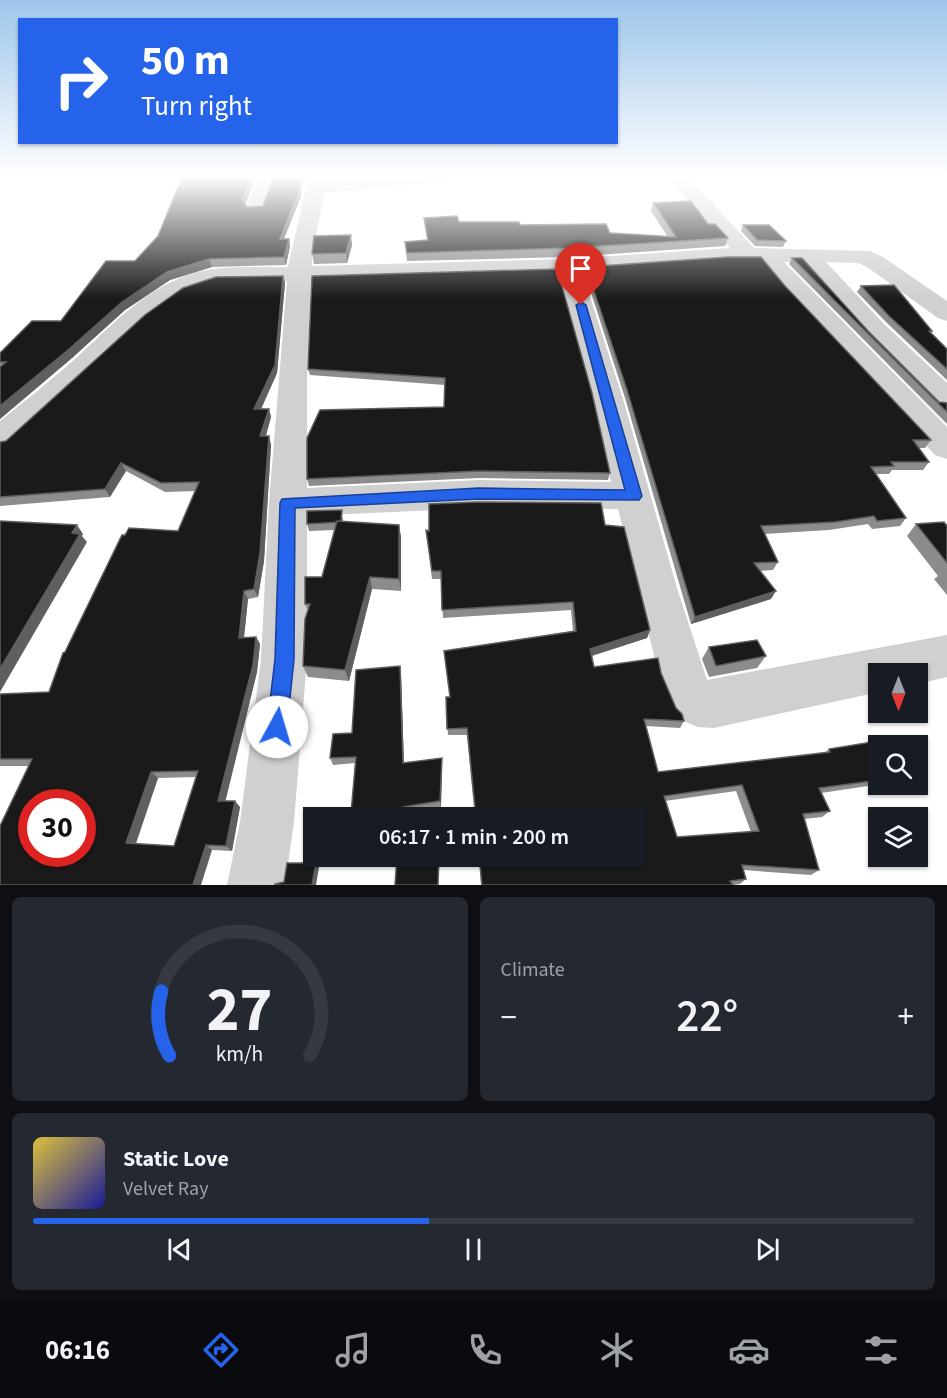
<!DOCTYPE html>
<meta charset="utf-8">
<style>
:root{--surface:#171b24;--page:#242831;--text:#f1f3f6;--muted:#9ea1a6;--line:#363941;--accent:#2563eb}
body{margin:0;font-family:"Source Sans 3",sans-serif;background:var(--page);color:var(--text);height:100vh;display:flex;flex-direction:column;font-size:22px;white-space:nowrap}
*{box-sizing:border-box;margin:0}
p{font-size:20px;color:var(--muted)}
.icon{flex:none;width:33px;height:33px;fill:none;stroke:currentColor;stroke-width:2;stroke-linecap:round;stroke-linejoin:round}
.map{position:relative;height:885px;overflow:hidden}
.drawer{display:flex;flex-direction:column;gap:12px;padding:12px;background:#0d0f14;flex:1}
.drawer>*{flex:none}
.top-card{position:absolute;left:18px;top:18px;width:600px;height:126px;border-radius:0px;box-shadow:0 2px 4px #0004;background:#2563eb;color:#fff;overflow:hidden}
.needle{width:39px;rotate:180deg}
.tools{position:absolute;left:868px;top:663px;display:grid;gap:12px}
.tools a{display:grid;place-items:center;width:60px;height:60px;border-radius:0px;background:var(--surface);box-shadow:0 2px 4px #0004;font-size:30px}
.speed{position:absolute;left:18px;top:789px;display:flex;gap:12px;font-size:30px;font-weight:700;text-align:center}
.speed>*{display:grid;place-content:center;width:78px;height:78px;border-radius:50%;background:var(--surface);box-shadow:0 2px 4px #0004;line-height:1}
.speed .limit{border:9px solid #d22;background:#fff;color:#111}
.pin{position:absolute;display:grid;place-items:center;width:51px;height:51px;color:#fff;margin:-62px -26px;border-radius:50% 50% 50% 0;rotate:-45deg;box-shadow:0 0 6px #0007}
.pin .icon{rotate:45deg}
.me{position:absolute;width:66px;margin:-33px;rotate:6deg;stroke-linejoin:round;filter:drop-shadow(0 0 4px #0008)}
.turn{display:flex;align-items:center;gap:21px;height:126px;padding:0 24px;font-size:27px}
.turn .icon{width:78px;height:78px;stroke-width:2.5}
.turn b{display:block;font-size:42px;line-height:51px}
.big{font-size:45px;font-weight:600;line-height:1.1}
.drawer .tile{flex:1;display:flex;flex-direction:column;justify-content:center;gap:9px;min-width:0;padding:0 21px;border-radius:9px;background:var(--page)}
.drawer .dial{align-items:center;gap:0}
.dial svg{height:156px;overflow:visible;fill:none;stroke:var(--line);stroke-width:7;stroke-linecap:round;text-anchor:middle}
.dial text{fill:var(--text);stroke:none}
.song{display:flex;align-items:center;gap:18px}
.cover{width:72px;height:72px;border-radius:9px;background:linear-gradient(135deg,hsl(50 70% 55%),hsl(240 70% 35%))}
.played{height:6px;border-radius:3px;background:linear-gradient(90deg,var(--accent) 45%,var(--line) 45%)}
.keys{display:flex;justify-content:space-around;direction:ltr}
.heat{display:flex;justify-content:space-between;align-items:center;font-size:33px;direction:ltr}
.drawer .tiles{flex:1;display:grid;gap:12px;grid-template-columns:1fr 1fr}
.tile:last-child{grid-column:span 2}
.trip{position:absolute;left:303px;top:807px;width:342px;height:60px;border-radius:0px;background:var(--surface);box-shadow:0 2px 4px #0004;font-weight:600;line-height:60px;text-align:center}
.dock{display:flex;height:96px;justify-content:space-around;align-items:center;background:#090b0e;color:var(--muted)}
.dock .icon{width:42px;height:42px}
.dock .active{color:var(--accent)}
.dock b{font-size:27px;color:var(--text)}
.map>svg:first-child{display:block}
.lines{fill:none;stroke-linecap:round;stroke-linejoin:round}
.minor{fill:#d0d0d0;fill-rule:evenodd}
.wall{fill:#8c8c8c;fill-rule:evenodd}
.shaded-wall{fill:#5f5f5f}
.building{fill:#1a1a1a;stroke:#5f5f5f;stroke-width:1.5;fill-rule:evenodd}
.route{fill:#2563eb;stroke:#184099;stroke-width:1.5}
</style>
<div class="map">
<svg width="947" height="885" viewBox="0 0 947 885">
<rect width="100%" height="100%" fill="#fff"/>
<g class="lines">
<g class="minor">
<path d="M259 175H277L266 208 263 212H249L246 208Z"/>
<path d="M309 175H327V181L395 175H466L463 179 457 180 325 193 312 253V266L568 259 730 248 666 175H686L754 248 870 251 883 257 947 301V321L938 318 867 267 858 263 826 262 884 324 947 383V410L936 407 866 336 800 262H784L947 427V459L935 455 784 292 760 262H726L582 272 623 399 677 588 707 680 947 635V677L918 684V674H879V692L714 728 698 727 681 720 674 714 660 680 618 509 479 508 307 516V659L294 822 285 885H227L240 822 261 659 269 503 287 281 218 283 204 286 185 294 147 321 12 447 0 450V421C25 401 50 381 74 360 109 328 142 291 188 275 219 264 256 268 288 267ZM558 273 593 399 611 482 479 480 307 488V382L311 280Z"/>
</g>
</g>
<g class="wall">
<path d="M183 175H257L245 204 247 207 263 206 301 196 284 239H289L290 246 286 265 212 267 170 280 125 310 72 358 0 419V353L61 321 135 261 158 236Z"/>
<path d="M653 203 708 224 728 238 725 246 568 257 407 261 405 242 427 240 424 218 459 222 520 225 610 233 668 237 651 211Z"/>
<path d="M743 225 786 241 783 247 755 246 741 231Z"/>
<path d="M352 245 347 263 314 264 312 254Z"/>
<path d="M792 258 868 331 939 402 947 403V424L789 264Z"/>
<path d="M586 267 785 286 931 440 925 448H919L929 462 923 470H892L889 474H876L906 518 900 526 872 529 868 524 829 530 764 534 778 562 773 570 760 571 771 599 691 624 625 398 585 274Z"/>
<path d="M283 276 285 283 277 373 261 409H269L271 417 266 436H269L271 445 264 561 258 597 248 599 244 638 256 637 260 644 257 672 225 801 240 807 232 851 212 850 0 885 29 766H0V694L49 692 65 652 178 531 196 491 165 492 126 471 110 497 0 506V442L6 441ZM196 777 174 846 136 844 158 778Z"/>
<path d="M312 276 610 473 608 480 479 478 309 486 307 479 444 407 445 385 310 375 308 369Z"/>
<path d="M861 286 932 331 931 333 947 349V380L886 322 857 292Z"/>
<path d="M343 517V522L399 525 401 537V591L372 589 349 681 308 677 303 666 308 611 305 604 322 577 335 530 309 531 307 524Z"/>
<path d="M916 524 947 526V595L934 579 938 576 907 536Z"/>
<path d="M605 525 650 630 647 638 592 656 594 667 661 673 676 708 684 721 680 728 646 726 658 772 825 753 829 749 879 746V784H881L821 793 830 811 822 817 804 819 819 870 811 875 743 870 746 879 740 884 733 885H481L479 856H634V818H475L467 735H448L446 697H450L444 651 573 631 571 610 443 618 441 579H432L426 530ZM736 791 751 832 677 837 665 801Z"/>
<path d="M709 647 766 656 757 668 709 677 702 659Z"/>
<path d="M401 674 404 763 442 758V765L441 807 404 813V817L353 818 351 813 355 763 333 765 330 758Z"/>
</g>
<g class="shaded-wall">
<path d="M253 175H257L244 207 242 200Z"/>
<path d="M301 175H303L301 196 281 246 280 239Z"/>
<path d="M351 235 352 245 347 263 346 253Z"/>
<path d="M289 239 290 246 286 265 284 257Z"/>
<path d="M209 259 212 267 170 280 125 310 72 358 0 419V406L122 302 167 272Z"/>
<path d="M283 276 285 283 277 373 257 418 254 409Z"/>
<path d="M269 409 271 417 263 445 260 436Z"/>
<path d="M269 436 271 445 264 561 258 597 254 589Z"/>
<path d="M121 463 126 471 110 497 105 489Z"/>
<path d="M77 525 83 534 82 536 87 542 0 692V669Z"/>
<path d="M399 525 401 537V591L399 579Z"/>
<path d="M370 577 372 589 349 681 345 670Z"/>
<path d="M244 591 248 599 243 646 239 638Z"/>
<path d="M776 591 771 599 691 624 695 617Z"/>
<path d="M650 630 647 638 588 657 590 649Z"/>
<path d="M256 637 260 644 257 672 224 807 218 801Z"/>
<path d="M400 666 401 674 404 770 403 763Z"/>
<path d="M442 758V765L441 807 440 801Z"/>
<path d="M151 772 158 778 134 848 126 843Z"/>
<path d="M235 801 240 807 232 851 226 846Z"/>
<path d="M206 845 212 850 201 885H193Z"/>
<path d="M316 863 319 867 316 885H312Z"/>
</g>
<g class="building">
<path d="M183 175H253L242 200 247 207 263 206 274 175H301L300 189 280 239H289L284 257 209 259 167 272 122 302 68 350 0 406V367L6 362H0V353L32 321H61L106 261H135L158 236Z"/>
<path d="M691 201 708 224H715L728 238 569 248 407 253 405 242 428 240 424 218 457 216 459 222H519L520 225 606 224 610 233 676 237 653 203Z"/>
<path d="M743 225H769L786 241 757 240Z"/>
<path d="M351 235 346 253 312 254 314 236Z"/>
<path d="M728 257H761L785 286 931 440H913L929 462H891L894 466 871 467 906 518 877 521 874 516 835 522 761 526 778 562 754 563 776 591 695 617 627 390 586 267Z"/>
<path d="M792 258H802L868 331 939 402 947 403V412Z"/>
<path d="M557 269 592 393 610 473 479 471 307 479V438L320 410 444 407 445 378 308 369 312 276Z"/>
<path d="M283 276 275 365 254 409H269L260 436H269L260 553 254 589 244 591 239 638 256 637 253 665 218 801H235L226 846 206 845 193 885H0V826L32 759H0V694L49 692 63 653 65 652 122 535H125L129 528 178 531 199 482 161 483 121 463 105 489 0 497V442L6 441 145 315 183 288 216 277ZM198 771 174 846 126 843 151 772ZM32 802H82V854H32Z"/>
<path d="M894 285 932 331H929L947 349V369L889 316 861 286Z"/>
<path d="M479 502 601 503 605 525 624 527 650 630 590 649 594 667 658 658 661 673 676 708 682 714 684 721 644 719 658 772 830 752 829 749 878 741 881 746H879V780L819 788 830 811 803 814 819 870 742 865 746 879 730 881 733 885H482L479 856H634V818H476L467 728 447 729 446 697H450L444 651 576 631 573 602 442 610 441 571H432L426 530 429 531V504ZM742 785 759 831 677 837 664 796Z"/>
<path d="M342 510 341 522 307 524V511Z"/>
<path d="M0 521 77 525 72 533 80 534 0 669Z"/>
<path d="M337 521 399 525V579L370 577 345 670 303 666 305 619 310 604H305V577H322Z"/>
<path d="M944 522 947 526V563L916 524Z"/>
<path d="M757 640 766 656 716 666 709 647Z"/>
<path d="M400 666 403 763 442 758 440 801 403 807 402 811 351 813 356 757 330 758 333 734 352 733 356 670Z"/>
<path d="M397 856H439L438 885H395Z"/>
<path d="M287 863H316L312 885H275V884L284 882Z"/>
</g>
<linearGradient id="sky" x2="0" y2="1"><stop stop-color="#9ec6ea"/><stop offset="0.59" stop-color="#fff"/><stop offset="1" stop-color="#fff" stop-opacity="0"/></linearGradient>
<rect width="947" height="299" fill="url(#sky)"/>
<path class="route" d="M581 302 586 305 642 496 639 500 479 499 295 508 294 659 287 727 284 734 277 737 270 734 267 727 275 659 280 503 282 499 479 488 625 490 576 305Z"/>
</svg>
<div class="tools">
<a><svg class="needle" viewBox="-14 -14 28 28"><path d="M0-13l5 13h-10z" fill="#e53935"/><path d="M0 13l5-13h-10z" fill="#9ea1a6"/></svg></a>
<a><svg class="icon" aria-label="search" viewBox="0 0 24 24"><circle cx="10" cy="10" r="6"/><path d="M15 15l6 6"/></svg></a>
<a><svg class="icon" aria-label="layers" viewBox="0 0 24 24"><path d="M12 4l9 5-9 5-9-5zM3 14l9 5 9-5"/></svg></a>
</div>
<div class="speed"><div class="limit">30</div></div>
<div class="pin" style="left:581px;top:305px;background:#d93025"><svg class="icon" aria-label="arrive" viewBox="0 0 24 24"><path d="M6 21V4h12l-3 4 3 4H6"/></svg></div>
<svg class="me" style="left:277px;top:727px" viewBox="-20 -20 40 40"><circle r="19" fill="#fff"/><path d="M0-13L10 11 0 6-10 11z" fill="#2563eb"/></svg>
<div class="trip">06:17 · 1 min · 200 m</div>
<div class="top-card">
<div class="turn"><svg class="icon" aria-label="right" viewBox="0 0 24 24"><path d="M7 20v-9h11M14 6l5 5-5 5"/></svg><div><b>50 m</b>Turn right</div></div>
</div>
</div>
<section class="drawer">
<div class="tiles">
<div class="tile dial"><svg viewBox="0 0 100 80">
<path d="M14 69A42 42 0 1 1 86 69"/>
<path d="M14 69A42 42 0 0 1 10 36" stroke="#2563eb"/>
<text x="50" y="56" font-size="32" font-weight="700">27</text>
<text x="50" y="72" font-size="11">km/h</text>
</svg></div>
<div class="tile"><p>Climate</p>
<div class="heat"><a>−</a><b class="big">22°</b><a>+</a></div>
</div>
<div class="tile">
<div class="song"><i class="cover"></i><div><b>Static Love</b><p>Velvet Ray</p></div></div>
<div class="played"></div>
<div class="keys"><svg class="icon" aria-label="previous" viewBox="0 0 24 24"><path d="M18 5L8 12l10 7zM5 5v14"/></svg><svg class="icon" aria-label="pause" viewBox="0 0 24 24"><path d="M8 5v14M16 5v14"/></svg><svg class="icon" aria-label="next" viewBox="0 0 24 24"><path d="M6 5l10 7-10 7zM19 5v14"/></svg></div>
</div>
</div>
</section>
<nav class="dock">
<b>06:16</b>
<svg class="icon active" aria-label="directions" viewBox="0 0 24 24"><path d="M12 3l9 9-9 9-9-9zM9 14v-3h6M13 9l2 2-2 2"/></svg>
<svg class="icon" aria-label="music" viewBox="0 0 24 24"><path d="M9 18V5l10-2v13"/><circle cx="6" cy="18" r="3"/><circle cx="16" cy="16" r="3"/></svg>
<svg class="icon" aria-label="phone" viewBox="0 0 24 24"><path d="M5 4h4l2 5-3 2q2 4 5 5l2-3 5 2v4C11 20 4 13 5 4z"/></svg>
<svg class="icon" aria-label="climate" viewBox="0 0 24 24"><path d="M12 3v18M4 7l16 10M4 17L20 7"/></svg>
<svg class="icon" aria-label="car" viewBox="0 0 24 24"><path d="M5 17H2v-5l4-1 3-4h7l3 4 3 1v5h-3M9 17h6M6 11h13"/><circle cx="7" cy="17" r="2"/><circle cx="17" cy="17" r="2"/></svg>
<svg class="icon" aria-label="filters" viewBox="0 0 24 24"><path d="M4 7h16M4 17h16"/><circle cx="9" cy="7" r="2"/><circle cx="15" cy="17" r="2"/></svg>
</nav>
